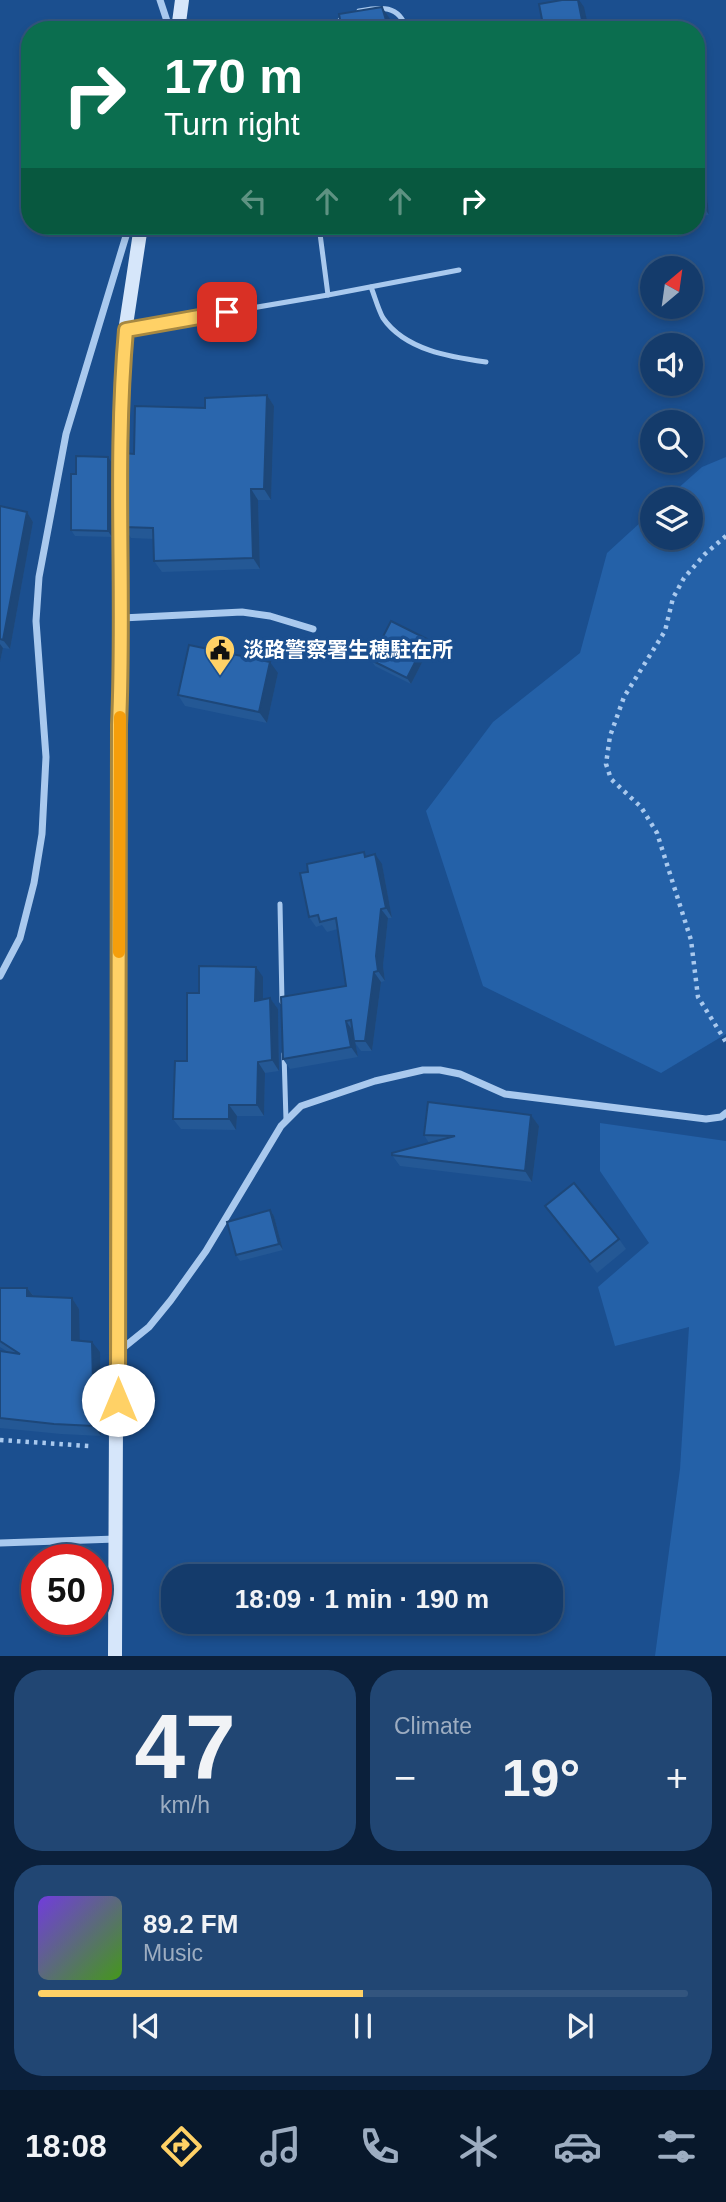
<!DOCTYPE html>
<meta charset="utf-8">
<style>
:root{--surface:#143b6b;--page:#214673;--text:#f1f3f6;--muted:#9dadc1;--line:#33557e;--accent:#ffd166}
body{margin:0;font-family:Arial,"Noto Sans JP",sans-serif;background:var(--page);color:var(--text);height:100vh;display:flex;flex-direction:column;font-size:26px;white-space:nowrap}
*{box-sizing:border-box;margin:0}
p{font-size:23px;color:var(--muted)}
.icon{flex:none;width:38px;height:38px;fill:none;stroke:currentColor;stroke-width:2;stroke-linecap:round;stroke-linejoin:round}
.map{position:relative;height:1656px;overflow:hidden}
.sheet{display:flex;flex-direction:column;gap:14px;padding:14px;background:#0b203b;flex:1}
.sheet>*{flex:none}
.top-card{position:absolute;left:21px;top:21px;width:684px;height:214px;border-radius:28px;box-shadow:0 4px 10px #0003,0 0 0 2px var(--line);background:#0b6e4f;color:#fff;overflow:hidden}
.needle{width:46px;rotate:29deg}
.controls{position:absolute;left:640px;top:256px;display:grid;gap:14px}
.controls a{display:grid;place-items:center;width:63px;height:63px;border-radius:50%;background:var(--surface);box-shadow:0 4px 10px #0003,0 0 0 2px var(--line);font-size:35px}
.speed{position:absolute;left:21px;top:1544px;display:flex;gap:14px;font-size:35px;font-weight:700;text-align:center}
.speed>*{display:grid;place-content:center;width:91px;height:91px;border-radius:50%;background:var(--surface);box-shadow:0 4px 10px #0003,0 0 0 2px var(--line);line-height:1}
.speed .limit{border:10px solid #d22;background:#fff;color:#111}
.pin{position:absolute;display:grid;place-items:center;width:60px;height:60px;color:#fff;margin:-30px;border-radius:14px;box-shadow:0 4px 10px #0006}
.me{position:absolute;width:77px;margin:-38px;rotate:0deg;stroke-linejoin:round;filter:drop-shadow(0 0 5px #0008)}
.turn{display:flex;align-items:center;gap:24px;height:147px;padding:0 28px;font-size:32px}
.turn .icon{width:91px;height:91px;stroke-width:2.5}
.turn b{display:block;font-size:49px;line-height:60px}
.lanes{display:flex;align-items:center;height:66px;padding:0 28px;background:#0003;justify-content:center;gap:35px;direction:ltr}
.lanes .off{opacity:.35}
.big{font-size:52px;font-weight:800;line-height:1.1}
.sheet .tile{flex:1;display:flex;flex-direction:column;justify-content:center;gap:10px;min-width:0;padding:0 24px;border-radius:28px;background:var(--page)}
.sheet .dial{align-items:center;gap:0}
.dial b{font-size:91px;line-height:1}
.song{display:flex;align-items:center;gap:21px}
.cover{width:84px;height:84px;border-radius:10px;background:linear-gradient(135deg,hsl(260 70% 55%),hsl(100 70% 35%))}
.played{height:7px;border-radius:4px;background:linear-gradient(90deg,var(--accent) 50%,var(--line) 50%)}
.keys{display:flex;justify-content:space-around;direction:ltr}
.heat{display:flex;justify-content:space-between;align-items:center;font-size:38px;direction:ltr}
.sheet .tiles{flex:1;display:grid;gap:14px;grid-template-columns:1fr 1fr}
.tile:last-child{grid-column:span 2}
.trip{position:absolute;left:161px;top:1564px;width:402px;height:70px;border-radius:28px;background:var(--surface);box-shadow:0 4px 10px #0003,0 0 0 2px var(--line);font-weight:800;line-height:70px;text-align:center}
.tabs{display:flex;height:112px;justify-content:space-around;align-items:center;background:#08182b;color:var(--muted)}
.tabs .icon{width:49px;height:49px}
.tabs .on{color:var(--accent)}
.tabs b{font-size:32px;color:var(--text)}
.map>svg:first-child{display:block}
.green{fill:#2461a8}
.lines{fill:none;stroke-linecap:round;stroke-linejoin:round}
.path{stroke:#a9c9ee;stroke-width:4.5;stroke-dasharray:3.5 5;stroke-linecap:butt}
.service{stroke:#a9c9ee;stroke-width:5}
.minor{stroke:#a9c9ee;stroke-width:7}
.secondary{stroke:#d6e6fa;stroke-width:14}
.wall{fill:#245895}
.shaded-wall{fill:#1d4779}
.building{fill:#2a66ad;stroke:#1d4779;stroke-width:2}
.route-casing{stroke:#a68842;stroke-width:18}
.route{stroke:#ffd166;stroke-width:12}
.slow{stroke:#f59e0b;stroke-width:12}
.labels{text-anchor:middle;stroke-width:7;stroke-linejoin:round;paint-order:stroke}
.poi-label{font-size:21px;font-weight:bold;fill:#fff;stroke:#1b4f8f;text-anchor:start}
</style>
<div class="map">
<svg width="726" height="1656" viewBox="0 0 726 1656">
<rect width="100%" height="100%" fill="#1b4f8f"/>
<g class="green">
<path d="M726 457V1034L661 1073 483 986 426 811 493 722 580 653 607 553 653 511V537H691V499H666L702 467Z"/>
<path d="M600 1123 726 1141V1656H655L680 1469 689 1327 615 1346 598 1287 649 1243 600 1171Z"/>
</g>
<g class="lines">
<g class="path">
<path d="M726 536 705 554 684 578 673 598 665 631 624 697 610 736 606 764 611 779 641 807 657 833 691 940 698 997 726 1042"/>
<path d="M0 1440 89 1446"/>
</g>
<g class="service">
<path d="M359 11C381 7 399 4 407 30"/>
<path d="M331 30 343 17"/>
<path d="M319 226 328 295"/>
<path d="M371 287C375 297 378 309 383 318 405 350 450 357 486 362"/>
<path d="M129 329 328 295 459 270"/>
<path d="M280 904 282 1002"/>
<path d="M284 1054 286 1120"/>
</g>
<g class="minor">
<path d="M160 0 170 30"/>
<path d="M122 618 242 612 270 616 313 629"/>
<path d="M0 976 20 938 34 883 42 834 46 757 36 621 39 577 66 434 129 226"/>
<path d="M118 1352 149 1327 171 1300 206 1251 281 1126 301 1106 375 1081 423 1070H440L460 1074 505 1094 706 1119 721 1117 726 1113"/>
<path d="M0 1543 116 1539"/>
</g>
<g class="secondary">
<path d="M178 30 182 0"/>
<path d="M115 1656 119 725 122 647 121 383 126 325 141 226"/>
</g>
</g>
<g class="wall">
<path d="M696 125 700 129 709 215 696 216Z"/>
<path d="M267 395 274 406 271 500H258L260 569 162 572 154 561V539L131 538 124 527 134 454 205 408Z"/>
<path d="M112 463V537L75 536 71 530 76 474Z"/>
<path d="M0 506 27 512 33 522 10 649 3 648 0 662Z"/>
<path d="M431 645 411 684 375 666 371 660Z"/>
<path d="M278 673 267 723 185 706 178 695Z"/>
<path d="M367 856 382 864 392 918H388L383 966 385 981 381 982 372 1051H361L355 1043 358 1057 290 1069 283 1059 346 986 338 929 327 932 322 925 316 927 309 917Z"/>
<path d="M263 977V999L270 998 278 1009 279 1071 265 1073 264 1116H237L236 1130 181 1129 173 1119 187 1061 199 993Z"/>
<path d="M531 1115 539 1126 532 1182 400 1166 392 1155 429 1143 424 1135Z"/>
<path d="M545 1206 619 1239 626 1249 597 1273Z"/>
<path d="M270 1210 274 1216 283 1250 240 1261 236 1255Z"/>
<path d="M0 1288H27L34 1296 72 1298 79 1309V1341L100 1352 101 1436 61 1434 0 1428V1351L8 1352 0 1347Z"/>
</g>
<g class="shaded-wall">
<path d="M578 0H579L584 7 589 30H584Z"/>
<path d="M382 7 392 22 395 30H389Z"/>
<path d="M696 125 700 129 709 215 702 204 696 158Z"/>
<path d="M267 395 274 406 271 500 264 489Z"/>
<path d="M108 457 112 463V537L108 531Z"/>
<path d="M251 489 258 500 260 569 253 558Z"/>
<path d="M27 512 33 522 10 649 3 640Z"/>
<path d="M427 639 431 645 411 684 407 678Z"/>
<path d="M0 644 3 648 0 662Z"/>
<path d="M270 662 278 673 267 723 259 712Z"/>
<path d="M375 854 382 864 392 918 386 908Z"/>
<path d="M381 909 388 918 383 966 385 981 378 971 376 956Z"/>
<path d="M256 967 263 977V1011L255 1001Z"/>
<path d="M374 972 381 982 372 1051 365 1041Z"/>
<path d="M270 998 278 1009 279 1071 272 1060Z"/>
<path d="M346 1021 353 1031 358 1057 351 1047Z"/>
<path d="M258 1062 265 1073 264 1116 257 1105Z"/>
<path d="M229 1105 237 1116 236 1130 229 1119Z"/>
<path d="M531 1115 539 1126 532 1182 525 1171Z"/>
<path d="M270 1210 274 1216 283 1250 279 1244Z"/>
<path d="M27 1288 35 1298 27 1296Z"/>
<path d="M72 1298 79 1309 80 1351 72 1340Z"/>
<path d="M92 1342 100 1352 101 1436 94 1426Z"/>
</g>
<g class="building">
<path d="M562 0H578L584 30H544L539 4Z"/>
<path d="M382 7 389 30H342L339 14Z"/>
<path d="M696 158 702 204H696Z"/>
<path d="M267 395 264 489H251L253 558 154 561 153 528 124 527 123 453 134 454 135 406 205 408V398Z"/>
<path d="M76 456 108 457V531L71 530V474H76Z"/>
<path d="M0 506 27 512 3 640 0 639Z"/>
<path d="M391 621 427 639 407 678 371 660Z"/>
<path d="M189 645 270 662 259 712 178 695Z"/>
<path d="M364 852 365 857 375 854 386 908 381 909 376 956 378 971 374 972 365 1041H354L351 1020 346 1021 351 1047 283 1059 281 997 346 986 336 918 320 922 318 915 309 917 300 873 308 872 307 864Z"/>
<path d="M199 966 256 967 255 1001 270 998 272 1060 258 1062 257 1105H229V1119H173L175 1061H187V993H199Z"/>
<path d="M428 1102 531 1115 525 1171 392 1155V1153L455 1136 424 1135Z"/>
<path d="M574 1183 619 1239 590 1262 545 1206Z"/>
<path d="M270 1210 279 1244 236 1255 227 1222Z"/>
<path d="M0 1288H27V1296L72 1298V1340L92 1342 94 1426 54 1424 0 1418V1351L20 1354 0 1341Z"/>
</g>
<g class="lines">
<g class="route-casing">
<path id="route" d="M118 1400 119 725C125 593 114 461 126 330L227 312"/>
</g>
<use href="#route" class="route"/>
<path class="slow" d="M119 952 120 717"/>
</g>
<defs>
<g id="civic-pin" transform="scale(1.575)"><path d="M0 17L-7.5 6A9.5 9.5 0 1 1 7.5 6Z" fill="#ffd166" stroke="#1b4f8f"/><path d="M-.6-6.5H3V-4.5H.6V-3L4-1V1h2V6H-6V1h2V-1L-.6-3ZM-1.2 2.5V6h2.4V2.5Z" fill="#111"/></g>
</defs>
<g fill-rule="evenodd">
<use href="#civic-pin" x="220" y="650"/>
</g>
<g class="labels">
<g class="poi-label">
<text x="243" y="657">淡路警察署生穂駐在所</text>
</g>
</g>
</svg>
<div class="controls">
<a><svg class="needle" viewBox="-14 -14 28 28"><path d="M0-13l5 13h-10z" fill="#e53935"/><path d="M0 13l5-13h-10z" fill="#9dadc1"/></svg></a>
<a><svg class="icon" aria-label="sound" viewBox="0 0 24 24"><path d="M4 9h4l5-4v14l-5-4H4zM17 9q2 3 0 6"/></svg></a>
<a><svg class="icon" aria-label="search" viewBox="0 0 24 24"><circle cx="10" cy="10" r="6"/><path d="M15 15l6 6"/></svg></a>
<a><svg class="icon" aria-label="layers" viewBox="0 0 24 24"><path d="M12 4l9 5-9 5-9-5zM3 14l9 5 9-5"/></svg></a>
</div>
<div class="speed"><div class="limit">50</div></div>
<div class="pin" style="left:227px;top:312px;background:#d93025"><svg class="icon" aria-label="arrive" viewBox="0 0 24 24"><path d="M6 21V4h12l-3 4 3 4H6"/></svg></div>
<svg class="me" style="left:118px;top:1400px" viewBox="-20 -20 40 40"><circle r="19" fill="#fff"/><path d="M0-13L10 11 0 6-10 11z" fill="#ffd166"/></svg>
<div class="trip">18:09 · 1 min · 190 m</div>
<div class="top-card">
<div class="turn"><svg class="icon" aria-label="right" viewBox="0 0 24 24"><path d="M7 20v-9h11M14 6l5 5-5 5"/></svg><div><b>170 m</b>Turn right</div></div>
<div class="lanes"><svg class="icon off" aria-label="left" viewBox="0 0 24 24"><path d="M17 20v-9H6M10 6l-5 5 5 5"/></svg><svg class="icon off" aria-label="ahead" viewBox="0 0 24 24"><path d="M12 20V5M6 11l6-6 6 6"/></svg><svg class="icon off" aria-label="ahead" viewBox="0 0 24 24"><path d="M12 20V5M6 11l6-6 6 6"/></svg><svg class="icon" aria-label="right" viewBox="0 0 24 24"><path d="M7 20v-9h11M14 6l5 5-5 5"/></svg></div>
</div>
</div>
<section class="sheet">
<div class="tiles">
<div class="tile dial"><b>47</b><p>km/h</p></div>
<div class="tile"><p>Climate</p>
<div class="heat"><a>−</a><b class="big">19°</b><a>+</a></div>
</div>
<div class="tile">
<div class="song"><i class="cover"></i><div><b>89.2 FM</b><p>Music</p></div></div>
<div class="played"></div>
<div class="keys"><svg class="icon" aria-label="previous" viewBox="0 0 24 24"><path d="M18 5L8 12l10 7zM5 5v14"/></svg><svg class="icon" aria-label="pause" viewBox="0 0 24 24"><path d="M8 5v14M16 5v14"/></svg><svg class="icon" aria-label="next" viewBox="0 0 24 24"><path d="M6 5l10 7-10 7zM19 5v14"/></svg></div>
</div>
</div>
</section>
<nav class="tabs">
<b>18:08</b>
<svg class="icon on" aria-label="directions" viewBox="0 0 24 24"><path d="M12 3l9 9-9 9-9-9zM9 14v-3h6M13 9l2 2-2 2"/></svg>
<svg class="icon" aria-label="music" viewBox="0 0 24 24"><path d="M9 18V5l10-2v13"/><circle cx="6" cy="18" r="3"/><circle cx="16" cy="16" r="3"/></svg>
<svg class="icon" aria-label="phone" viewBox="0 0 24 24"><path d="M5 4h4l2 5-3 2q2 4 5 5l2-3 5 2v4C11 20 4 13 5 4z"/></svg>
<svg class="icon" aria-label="climate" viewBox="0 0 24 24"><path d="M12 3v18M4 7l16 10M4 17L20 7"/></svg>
<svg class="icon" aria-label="car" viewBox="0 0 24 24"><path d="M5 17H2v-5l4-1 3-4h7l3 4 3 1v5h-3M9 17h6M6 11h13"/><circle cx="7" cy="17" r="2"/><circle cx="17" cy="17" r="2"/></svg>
<svg class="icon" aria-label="filters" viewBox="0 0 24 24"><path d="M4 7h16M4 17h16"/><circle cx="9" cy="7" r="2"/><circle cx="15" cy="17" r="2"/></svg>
</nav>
